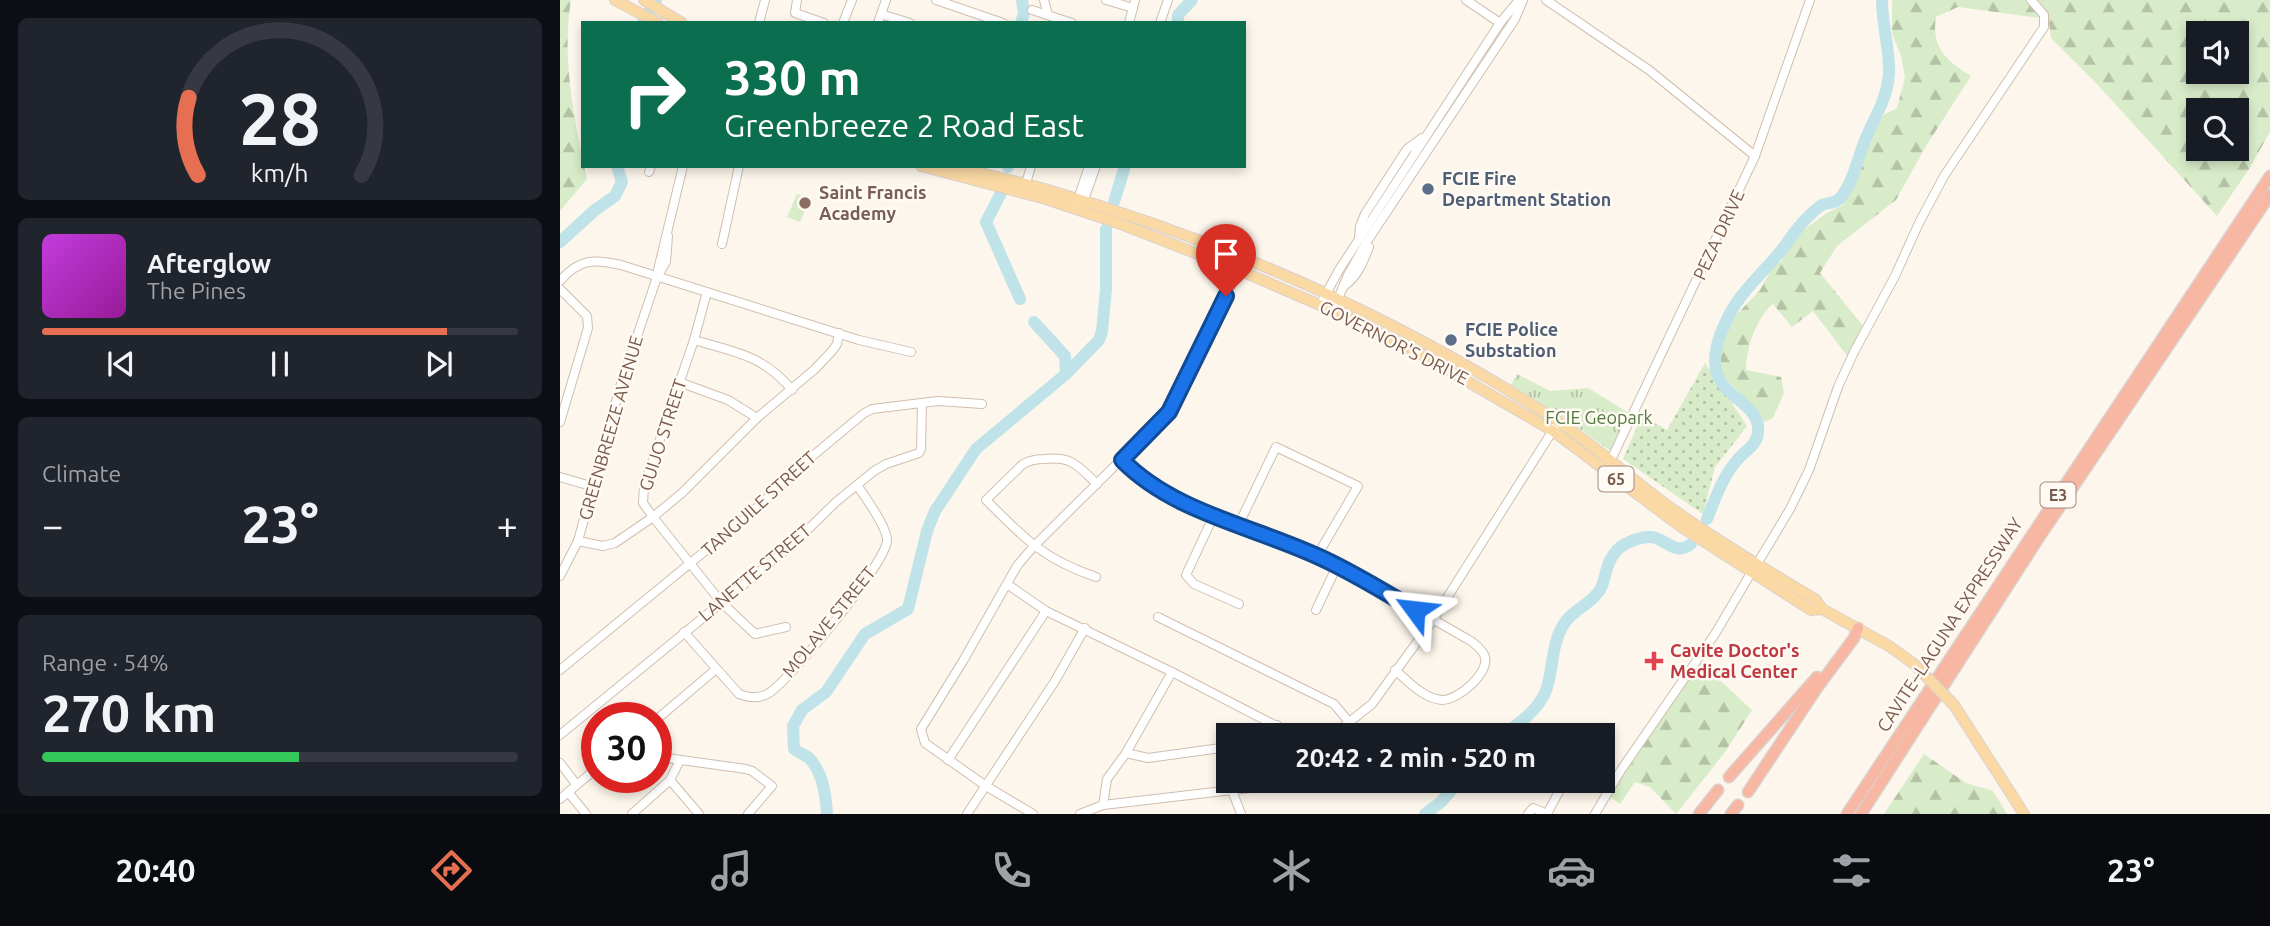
<!DOCTYPE html>
<meta charset="utf-8">
<style>
:root{--surface:#171b24;--page:#20242c;--text:#f1f3f6;--muted:#9ea1a6;--line:#363941;--accent:#e76f51}
body{margin:0;font-family:Ubuntu,sans-serif;background:var(--page);color:var(--text);height:100vh;display:flex;flex-direction:column;font-size:26px;white-space:nowrap}
*{box-sizing:border-box;margin:0}
p{font-size:23px;color:var(--muted)}
.icon{flex:none;width:38px;height:38px;fill:none;stroke:currentColor;stroke-width:2;stroke-linecap:round;stroke-linejoin:round}
.map{position:relative;flex:1;overflow:hidden}
.drawer{display:flex;flex-direction:column;gap:18px;padding:18px;background:#0d0f14;width:560px}
.drawer>*{flex:none}
.hud{position:absolute;left:21px;top:21px;width:665px;height:147px;border-radius:0px;box-shadow:0 4px 10px #0003;background:#0b6e4f;color:#fff;overflow:hidden}
.controls{position:absolute;left:1626px;top:21px;display:grid;gap:14px}
.controls a{display:grid;place-items:center;width:63px;height:63px;border-radius:0px;background:var(--surface);box-shadow:0 4px 10px #0003;font-size:35px}
.speed{position:absolute;left:21px;top:702px;display:flex;gap:14px;font-size:35px;font-weight:700;text-align:center}
.speed>*{display:grid;place-content:center;width:91px;height:91px;border-radius:50%;background:var(--surface);box-shadow:0 4px 10px #0003;line-height:1}
.speed .limit{border:10px solid #d22;background:#fff;color:#111}
.pin{position:absolute;display:grid;place-items:center;width:60px;height:60px;color:#fff;margin:-72px -30px;border-radius:50% 50% 50% 0;rotate:-45deg;box-shadow:0 0 7px #0007}
.pin .icon{rotate:45deg}
.me{position:absolute;width:77px;margin:-38px;rotate:300deg;stroke-linejoin:round;filter:drop-shadow(0 0 5px #0008)}
.turn{display:flex;align-items:center;gap:24px;height:147px;padding:0 28px;font-size:32px}
.turn .icon{width:91px;height:91px;stroke-width:2.5}
.turn b{display:block;font-size:49px;line-height:60px}
.big{font-size:52px;font-weight:700;line-height:1.1}
.drawer .widget{flex:1;display:flex;flex-direction:column;justify-content:center;gap:10px;min-width:0;padding:0 24px;border-radius:10px;background:var(--page)}
.drawer .dial{align-items:center;gap:0}
.dial svg{height:182px;overflow:visible;fill:none;stroke:var(--line);stroke-width:7;stroke-linecap:round;text-anchor:middle}
.dial text{fill:var(--text);stroke:none}
.song{display:flex;align-items:center;gap:21px}
.cover{width:84px;height:84px;border-radius:10px;background:linear-gradient(135deg,hsl(290 70% 55%),hsl(300 70% 35%))}
.played{height:7px;border-radius:4px;background:linear-gradient(90deg,var(--accent) 85%,var(--line) 85%)}
.keys{display:flex;justify-content:space-around;direction:ltr}
.heat{display:flex;justify-content:space-between;align-items:center;font-size:38px;direction:ltr}
.charge{height:10px;border-radius:5px;background:linear-gradient(90deg,#34c759 54%,var(--line) 0)}
.trip{position:absolute;left:656px;top:723px;width:399px;height:70px;border-radius:0px;background:var(--surface);box-shadow:0 4px 10px #0003;font-weight:700;line-height:70px;text-align:center}
.dock{display:flex;height:112px;justify-content:space-around;align-items:center;background:#090b0e;color:var(--muted)}
.dock .icon{width:49px;height:49px}
.dock .selected{color:var(--accent)}
.dock b{font-size:32px;color:var(--text)}
main{display:flex;flex:1;min-height:0}
.map>svg:first-child{display:block}
.grass{fill:url(#grass-dots)}
.forest{fill:url(#forest-firs);fill-rule:evenodd}
.park{fill:url(#park-tufts)}
.pitch{fill:#d8ecc9}
.lines{fill:none;stroke-linecap:round;stroke-linejoin:round}
.river{stroke:#bfe3e8;stroke-width:12}
.minor-casing{stroke:#d1beb0;stroke-width:10}
.major-casing{stroke:#dad1cd;stroke-width:12}
.highway-casing{stroke:#dad1cd;stroke-width:13}
.minor{stroke:#fff;stroke-width:8}
.major{stroke:#fbd9a5;stroke-width:10}
.highway{stroke:#f7b7a3;stroke-width:10}
.major-bridge-casing{stroke:#dad1cd;stroke-width:12;stroke-linecap:butt}
.major-bridge{stroke:#fbd9a5;stroke-width:10}
.route-casing{stroke:#114b97;stroke-width:18}
.route{stroke:#1a73e8;stroke-width:12}
.service-dot{fill:#5c6f8a;stroke:#fffaf3;stroke-width:2.5}
.education-dot{fill:#8d6e63;stroke:#fffaf3;stroke-width:2.5}
.health-dot{fill:#e0444e;stroke:#fffaf3;stroke-width:2.5}
.labels{text-anchor:middle;stroke-width:5;stroke-linejoin:round;paint-order:stroke}
.shield{fill:#fffaf3;stroke:#a28b7f;stroke-width:2}
.shield-label{font-size:16px;font-weight:bold;fill:#7a5c4d}
.service-label{font-size:18px;font-weight:bold;fill:#4e5e75;stroke:#fffaf3;text-anchor:start}
.education-label{font-size:18px;font-weight:bold;fill:#785e54;stroke:#fffaf3;text-anchor:start}
.street-label{font-size:18px;fill:#7a5c4d;stroke:#fffaf3}
.park-label{font-size:18px;fill:#537a41;stroke:#fffaf3}
.health-label{font-size:18px;font-weight:bold;fill:#be3a42;stroke:#fffaf3;text-anchor:start}
</style>
<main>
<section class="drawer">
<div class="widget dial"><svg viewBox="0 0 100 80">
<path d="M14 69A42 42 0 1 1 86 69"/>
<path d="M14 69A42 42 0 0 1 10 35" stroke="#e76f51"/>
<text x="50" y="56" font-size="32" font-weight="700">28</text>
<text x="50" y="72" font-size="11">km/h</text>
</svg></div>
<div class="widget">
<div class="song"><i class="cover"></i><div><b>Afterglow</b><p>The Pines</p></div></div>
<div class="played"></div>
<div class="keys"><svg class="icon" aria-label="previous" viewBox="0 0 24 24"><path d="M18 5L8 12l10 7zM5 5v14"/></svg><svg class="icon" aria-label="pause" viewBox="0 0 24 24"><path d="M8 5v14M16 5v14"/></svg><svg class="icon" aria-label="next" viewBox="0 0 24 24"><path d="M6 5l10 7-10 7zM19 5v14"/></svg></div>
</div>
<div class="widget"><p>Climate</p>
<div class="heat"><a>−</a><b class="big">23°</b><a>+</a></div>
</div>
<div class="widget"><p>Range · 54%</p><b class="big">270 km</b><div class="charge"></div></div>
</section>
<div class="map">
<svg width="1710" height="814" viewBox="0 0 1710 814">
<defs>
<pattern id="grass-dots" width="8" height="8" patternUnits="userSpaceOnUse" patternTransform="scale(1.75)"><rect width="8" height="8" fill="#d8ecc9"/><path d="M2 2h.1M6 6h.1" fill="none" stroke="#b4c2a5" stroke-width="1.8" stroke-linecap="round"/></pattern>
<pattern id="forest-firs" width="22" height="20" patternUnits="userSpaceOnUse" patternTransform="scale(1.75)"><rect width="22" height="20" fill="#d8ecc9"/><path d="M5 1l3.5 6h-7zM16 11l3.5 6h-7z" fill="#b4c2a5"/></pattern>
<pattern id="park-tufts" width="24" height="20" patternUnits="userSpaceOnUse" patternTransform="scale(1.75)"><rect width="24" height="20" fill="#d8ecc9"/><path d="M3 7l-1-3M5 7V3M7 7l1-3M15 17l-1-3M17 17v-4M19 17l1-3" fill="none" stroke="#b4c2a5"/></pattern>
</defs>
<rect width="100%" height="100%" fill="#fdf6ec"/>
<path class="grass" d="M1145 363 1187 426 1155 467 1143 514 1063 459 1082 416 1107 430Z"/>
<g class="forest">
<path d="M0 0H11C1 59 15 123 27 179L0 211Z"/>
<path d="M1332 0H1710V132L1689 169 1657 216 1536 83 1491 38 1489 23 1479 18 1398 7 1376 17C1371 48 1387 61 1411 76L1366 146 1336 200 1277 246 1260 273 1303 326 1288 357 1253 311 1232 327 1213 304C1196 318 1186 348 1186 370L1221 377 1224 393 1213 418 1202 423 1192 407 1164 376 1159 359 1163 333 1167 325 1200 290 1214 265 1221 262 1231 240 1265 214 1283 205 1318 124 1325 114 1337 108 1345 77 1341 56 1332 33ZM1638 33H1676V72H1638ZM1638 110H1676V149H1638Z"/>
<path d="M1140 662 1192 710 1165 752 1116 814 1090 787 1075 782 1062 774Z"/>
<path d="M1364 754 1406 783 1433 791 1447 814H1324Z"/>
</g>
<path class="park" d="M957 374 990 391 1028 388 1069 413 1052 452 1002 416 951 385Z"/>
<g class="pitch">
<path d="M237 194 250 199 240 222 227 217Z"/>
<path d="M1062 774 1075 782 1060 804 1048 795Z"/>
</g>
<g class="lines">
<g class="river">
<path d="M83 23 96 0"/>
<path d="M461 23 464 13 462 0"/>
<path d="M618 23V15L632 0"/>
<path d="M448 167V166"/>
<path d="M440 195 426 222 460 299"/>
<path d="M554 202 565 166"/>
<path d="M0 242 35 210 55 196 62 182 57 166"/>
<path d="M474 322 505 356 506 374"/>
<path d="M1147 519C1156 497 1163 475 1179 458 1187 449 1196 446 1198 433 1202 394 1135 400 1161 333 1176 294 1195 282 1220 252 1230 240 1238 225 1250 215 1253 212 1258 207 1262 205 1269 202 1276 204 1281 197 1293 182 1297 161 1304 143 1313 119 1327 101 1329 74 1330 51 1322 25 1322 0"/>
<path d="M944 735C960 722 976 712 985 693 994 672 990 642 1006 621 1016 608 1033 603 1041 588 1047 574 1046 561 1058 549 1066 542 1082 536 1092 537 1108 540 1115 556 1131 544"/>
<path d="M267 814C266 796 263 772 249 758 245 755 238 752 234 749L233 726 242 710 266 692 305 634 348 609 367 531 375 511 416 449 506 374 539 340 542 331 546 289V229"/>
<path d="M865 814 881 802 900 780"/>
</g>
<g class="minor-casing">
<g id="minor">
<path d="M237 0 235 13 264 23"/>
<path d="M376 0 443 23"/>
<path d="M484 0 488 15"/>
<path d="M546 0 573 8"/>
<path d="M906 0 940 23"/>
<path d="M986 0 1089 70 1195 156"/>
<path d="M472 10 512 23"/>
<path d="M321 14 350 23"/>
<path d="M199 23 205 0"/>
<path d="M283 23 292 0"/>
<path d="M318 23 326 0"/>
<path d="M569 23 575 0"/>
<path d="M600 23 608 0"/>
<path d="M89 172 91 166"/>
<path d="M465 187 471 166"/>
<path d="M520 200 525 197 536 166"/>
<path d="M519 203V196L529 166"/>
<path d="M799 237 800 226 805 214 847 149 862 138"/>
<path d="M162 244 179 166"/>
<path d="M98 270 123 166"/>
<path d="M0 281C20 258 34 259 61 265L299 340 351 352"/>
<path d="M783 287C799 275 802 264 809 247"/>
<path d="M0 289 27 316 28 328 0 422"/>
<path d="M147 292 134 340 84 486 83 503 93 517 161 602 195 634 226 627"/>
<path d="M776 304 788 275 806 243 955 19 963 0"/>
<path d="M760 305 779 270 940 23 959 0"/>
<path d="M134 340C175 352 203 355 232 390"/>
<path d="M119 382 168 400 197 418"/>
<path d="M562 460C613 512 692 526 756 556 810 580 859 612 911 641 916 645 923 650 925 657 929 674 898 700 882 700 864 699 848 681 835 670"/>
<path d="M1050 462 1195 156 1250 0"/>
<path d="M0 477 31 486"/>
<path d="M654 515 626 575 634 584 679 604"/>
<path d="M679 524 716 447 798 486 757 556"/>
<path d="M18 541 43 546 55 543 93 517 122 493 197 418 255 369 272 351 277 344 279 333"/>
<path d="M1197 564 1230 509 1249 470 1278 387 1294 352 1335 276 1359 223 1384 176 1484 27V15L1471 0"/>
<path d="M0 576 18 541 60 387 97 277 106 262 108 236"/>
<path d="M536 577C483 559 465 539 426 500L463 464C470 460 477 459 485 459 512 456 518 466 537 484"/>
<path d="M447 584 486 611 612 672 734 735"/>
<path d="M756 610 777 566"/>
<path d="M598 617 774 704 790 723"/>
<path d="M124 632 179 694C190 698 199 699 209 693 230 680 325 564 327 541 328 528 305 497 297 485"/>
<path d="M0 670 189 515 243 464 303 414 312 409 378 401 422 404"/>
<path d="M96 720 155 670"/>
<path d="M0 735 233 544 276 502 314 471 326 464 359 453 361 449 362 404"/>
<path d="M708 735 717 725"/>
<path d="M773 735 812 704 873 620 995 427"/>
<path d="M96 751 107 758 186 769 192 771 212 786 188 814"/>
<path d="M566 753 588 758 668 747"/>
<path d="M388 760 486 611"/>
<path d="M0 763 16 784"/>
<path d="M110 780 139 814"/>
<path d="M672 790 681 814"/>
<path d="M8 792 26 814"/>
<path d="M0 799 37 768"/>
<path d="M543 805 547 779 566 753 612 672"/>
<path d="M72 814 110 780 120 760"/>
<path d="M407 814 495 681 525 628"/>
<path d="M473 814 426 786 365 743 361 729 403 661 457 566 473 547 609 412 684 258"/>
<path d="M520 814 543 805 690 788 710 780"/>
<path d="M968 814 973 808 987 814"/>
<path d="M987 814 1005 780"/>
<path d="M1035 814 1061 770 1155 634 1191 573"/>
</g>
</g>
<g class="major-casing">
<g id="major">
<path d="M55 0 98 23"/>
<path d="M84 0 122 23"/>
<path d="M361 166 486 199 558 223 679 270 783 315 857 352 993 431 1120 526 1251 610 1262 609"/>
<path d="M391 166C423 174 456 181 488 190 666 242 840 319 996 420 1039 448 1076 484 1118 513 1162 544 1210 572 1256 600L1262 609 1329 646 1354 664"/>
<path d="M1394 705 1464 814"/>
</g>
</g>
<g class="highway-casing">
<g id="highway">
<path d="M1169 777 1257 677"/>
<path d="M1188 792 1257 688 1294 638 1298 628"/>
<path d="M1139 814 1158 790"/>
<path d="M1171 814 1178 805"/>
<path d="M1287 814 1710 176"/>
<path d="M1301 814 1478 539 1710 195"/>
</g>
</g>
<use href="#minor" class="minor"/>
<use href="#major" class="major"/>
<use href="#highway" class="highway"/>
<g class="major-bridge-casing">
<path id="major-bridge" d="M1354 664 1394 705"/>
</g>
<use href="#major-bridge" class="major-bridge"/>
</g>
<g class="lines">
<g class="route-casing">
<path id="route" d="M666 296 609 412 562 460C613 512 692 526 757 556 791 571 823 591 855 610"/>
</g>
<use href="#route" class="route"/>
</g>
<g class="service-dot">
<circle cx="868" cy="189" r="7"/>
<circle cx="891" cy="340" r="7"/>
</g>
<circle class="education-dot" cx="245" cy="203" r="7"/>
<path class="health-dot" d="M1090.5 650.5h7v7h7v7h-7v7h-7v-7h-7v-7h7z"/>
<g class="labels">
<g class="shield">
<rect x="1038.5" y="466.5" width="35" height="25" rx="5"/>
<rect x="1480.5" y="482.5" width="35" height="25" rx="5"/>
</g>
<g class="shield-label">
<text x="1056" y="485">65</text>
<text x="1498" y="501">E3</text>
</g>
<g class="service-label">
<text x="882" y="185">FCIE Fire<tspan x="882" dy="21">Department Station</tspan></text>
<text x="905" y="336">FCIE Police<tspan x="905" dy="21">Substation</tspan></text>
</g>
<g class="education-label">
<text x="259" y="199">Saint Francis<tspan x="259" dy="21">Academy</tspan></text>
</g>
<g class="street-label">
<text transform="translate(1159 235) rotate(-65)" y="6">PEZA DRIVE</text>
<text transform="translate(834 343) rotate(27)" y="6">GOVERNOR'S DRIVE</text>
<text transform="translate(51 428) rotate(-74)" y="6">GREENBREEZE AVENUE</text>
<text transform="translate(103 435) rotate(-72)" y="6">GUIJO STREET</text>
<text transform="translate(199 504) rotate(-42)" y="6">TANGUILE STREET</text>
<text transform="translate(195 573) rotate(-40)" y="6">LANETTE STREET</text>
<text transform="translate(269 622) rotate(-51)" y="6">MOLAVE STREET</text>
<text transform="translate(1390 625) rotate(-57)" y="6">CAVITE–LAGUNA EXPRESSWAY</text>
</g>
<g class="park-label">
<text x="1039" y="424">FCIE Geopark</text>
</g>
<g class="health-label">
<text x="1110" y="657">Cavite Doctor's<tspan x="1110" dy="21">Medical Center</tspan></text>
</g>
</g>
</svg>
<div class="controls">
<a><svg class="icon" aria-label="sound" viewBox="0 0 24 24"><path d="M4 9h4l5-4v14l-5-4H4zM17 9q2 3 0 6"/></svg></a>
<a><svg class="icon" aria-label="search" viewBox="0 0 24 24"><circle cx="10" cy="10" r="6"/><path d="M15 15l6 6"/></svg></a>
</div>
<div class="speed"><div class="limit">30</div></div>
<div class="pin" style="left:666px;top:296px;background:#d93025"><svg class="icon" aria-label="arrive" viewBox="0 0 24 24"><path d="M6 21V4h12l-3 4 3 4H6"/></svg></div>
<svg class="me" style="left:855px;top:610px" viewBox="-20 -20 40 40"><path d="M0-17L14 15 0 8-14 15z" fill="#1a73e8" stroke="#fff" stroke-width="4"/></svg>
<div class="trip">20:42 · 2 min · 520 m</div>
<div class="hud">
<div class="turn"><svg class="icon" aria-label="right" viewBox="0 0 24 24"><path d="M7 20v-9h11M14 6l5 5-5 5"/></svg><div><b>330 m</b>Greenbreeze 2 Road East</div></div>
</div>
</div>
</main>
<nav class="dock">
<b>20:40</b>
<svg class="icon selected" aria-label="directions" viewBox="0 0 24 24"><path d="M12 3l9 9-9 9-9-9zM9 14v-3h6M13 9l2 2-2 2"/></svg>
<svg class="icon" aria-label="music" viewBox="0 0 24 24"><path d="M9 18V5l10-2v13"/><circle cx="6" cy="18" r="3"/><circle cx="16" cy="16" r="3"/></svg>
<svg class="icon" aria-label="phone" viewBox="0 0 24 24"><path d="M5 4h4l2 5-3 2q2 4 5 5l2-3 5 2v4C11 20 4 13 5 4z"/></svg>
<svg class="icon" aria-label="climate" viewBox="0 0 24 24"><path d="M12 3v18M4 7l16 10M4 17L20 7"/></svg>
<svg class="icon" aria-label="car" viewBox="0 0 24 24"><path d="M5 17H2v-5l4-1 3-4h7l3 4 3 1v5h-3M9 17h6M6 11h13"/><circle cx="7" cy="17" r="2"/><circle cx="17" cy="17" r="2"/></svg>
<svg class="icon" aria-label="filters" viewBox="0 0 24 24"><path d="M4 7h16M4 17h16"/><circle cx="9" cy="7" r="2"/><circle cx="15" cy="17" r="2"/></svg>
<b>23°</b>
</nav>
